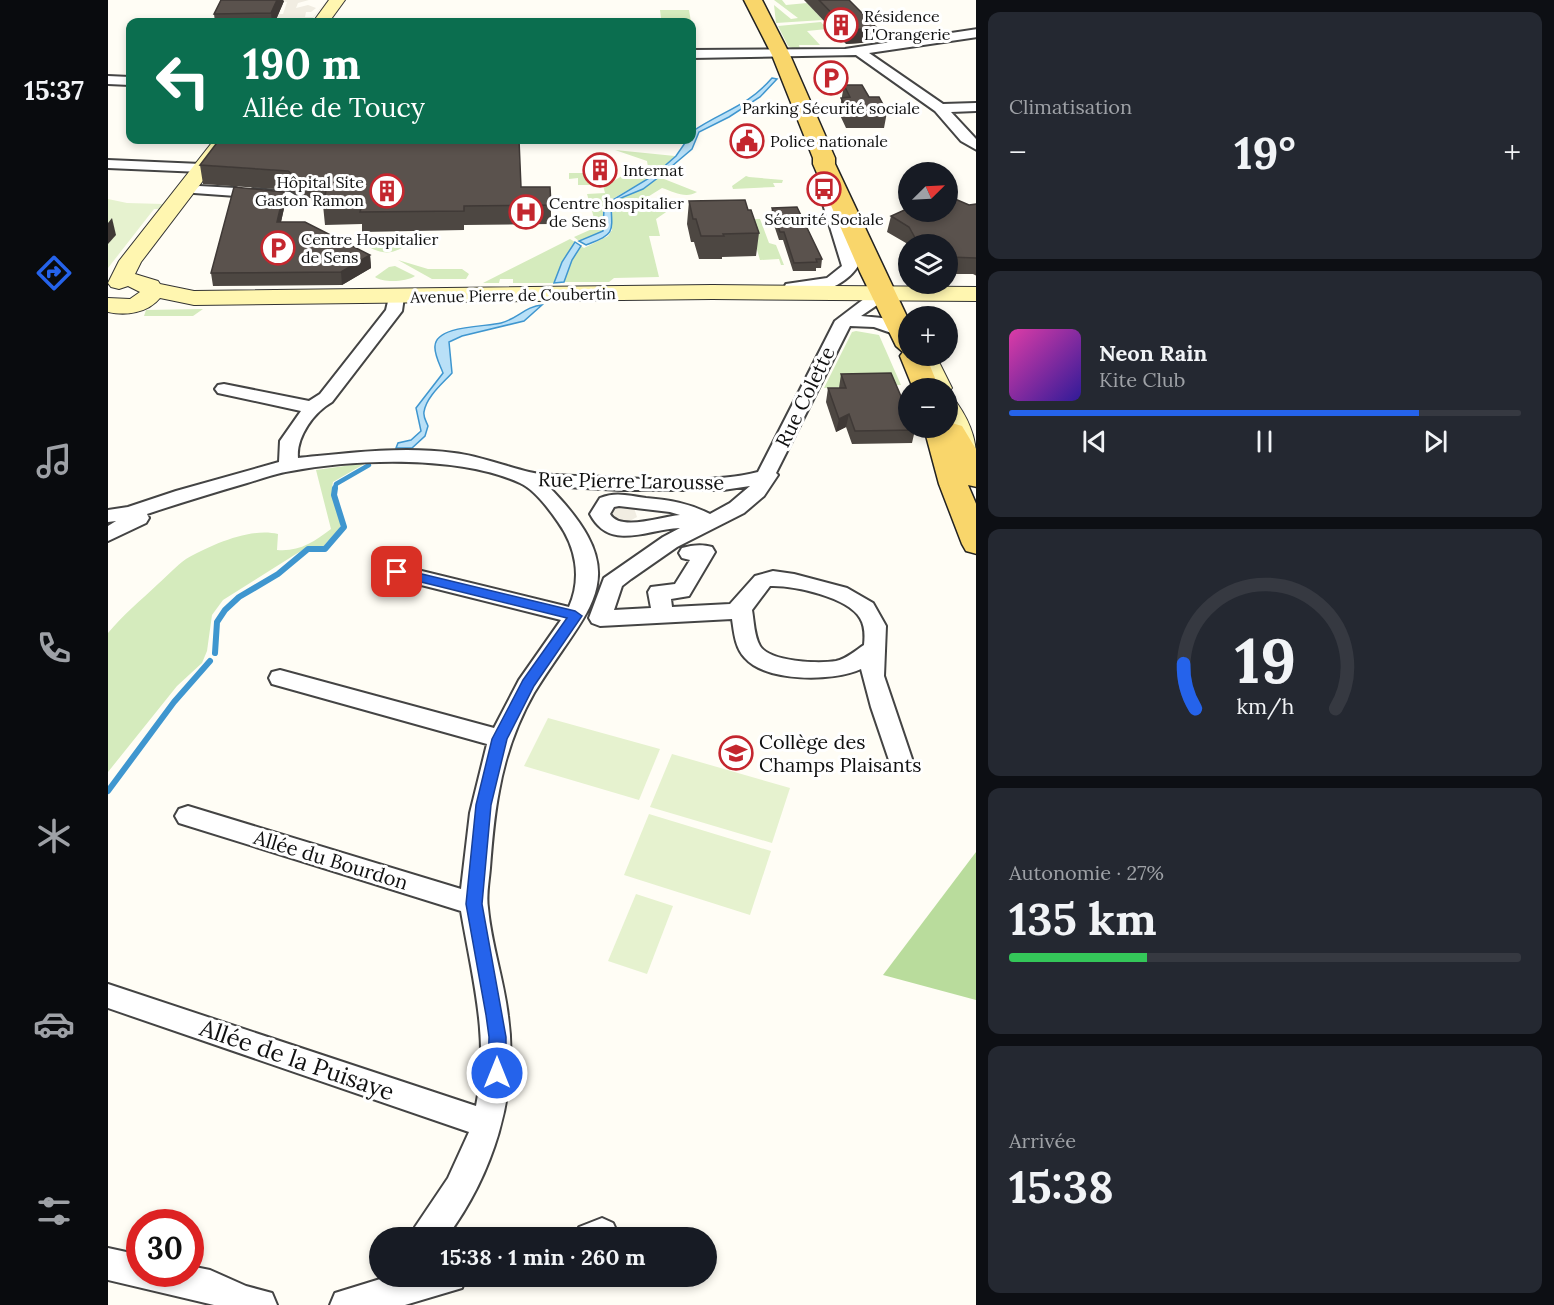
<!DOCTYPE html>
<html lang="fr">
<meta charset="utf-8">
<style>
:root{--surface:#171b24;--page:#242831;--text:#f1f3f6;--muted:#9ea1a6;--line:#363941;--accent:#2563eb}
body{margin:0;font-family:Lora,serif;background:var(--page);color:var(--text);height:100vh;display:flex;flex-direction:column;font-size:22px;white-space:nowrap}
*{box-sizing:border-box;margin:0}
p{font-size:20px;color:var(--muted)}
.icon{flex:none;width:33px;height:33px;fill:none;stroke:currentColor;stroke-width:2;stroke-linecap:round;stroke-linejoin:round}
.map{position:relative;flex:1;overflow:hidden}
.drawer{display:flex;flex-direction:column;gap:12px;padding:12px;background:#0d0f14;width:578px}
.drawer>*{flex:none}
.hud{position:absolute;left:18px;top:18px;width:570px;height:126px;border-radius:12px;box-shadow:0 3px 9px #0003;background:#0b6e4f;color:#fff;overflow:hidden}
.needle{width:39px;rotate:66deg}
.tools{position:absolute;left:790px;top:162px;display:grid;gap:12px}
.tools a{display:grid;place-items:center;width:60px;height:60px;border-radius:50%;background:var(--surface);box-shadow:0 3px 9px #0003;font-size:30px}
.speed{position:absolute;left:18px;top:1209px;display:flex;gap:12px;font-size:30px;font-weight:700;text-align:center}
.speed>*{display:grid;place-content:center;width:78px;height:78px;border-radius:50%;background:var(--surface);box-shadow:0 3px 9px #0003;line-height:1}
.speed .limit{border:9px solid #d22;background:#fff;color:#111}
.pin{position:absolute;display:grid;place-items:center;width:51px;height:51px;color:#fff;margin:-26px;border-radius:12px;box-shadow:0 3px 9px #0006}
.me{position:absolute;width:66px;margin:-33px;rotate:0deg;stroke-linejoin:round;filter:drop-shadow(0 0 4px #0008)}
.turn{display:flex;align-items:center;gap:21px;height:126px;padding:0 18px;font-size:27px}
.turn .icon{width:78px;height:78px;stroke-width:2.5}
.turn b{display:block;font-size:42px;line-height:51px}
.big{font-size:45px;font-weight:700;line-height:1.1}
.drawer .card{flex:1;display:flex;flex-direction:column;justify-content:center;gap:9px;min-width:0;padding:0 21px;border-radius:12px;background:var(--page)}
.drawer .dial{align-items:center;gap:0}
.dial svg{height:156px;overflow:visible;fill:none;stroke:var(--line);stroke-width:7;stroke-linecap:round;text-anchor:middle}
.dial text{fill:var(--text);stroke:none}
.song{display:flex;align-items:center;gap:18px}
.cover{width:72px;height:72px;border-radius:9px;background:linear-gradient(135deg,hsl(320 70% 55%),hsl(250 70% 35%))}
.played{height:6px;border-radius:3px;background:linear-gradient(90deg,var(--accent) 80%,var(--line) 80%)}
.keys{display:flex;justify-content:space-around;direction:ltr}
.heat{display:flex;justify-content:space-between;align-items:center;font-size:33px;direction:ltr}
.charge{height:9px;border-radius:4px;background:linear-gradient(90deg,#34c759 27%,var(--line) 0)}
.trip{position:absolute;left:261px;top:1227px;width:348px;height:60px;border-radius:30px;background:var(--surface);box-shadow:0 3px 9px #0003;font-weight:700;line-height:60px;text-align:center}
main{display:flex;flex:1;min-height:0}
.menu{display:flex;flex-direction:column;width:108px;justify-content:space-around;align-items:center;background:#090b0e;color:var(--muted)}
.menu .icon{width:42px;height:42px}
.menu .active{color:var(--accent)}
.menu b{font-size:27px;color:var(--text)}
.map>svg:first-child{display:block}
.green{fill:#d5ebbd}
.forest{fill:#b9dc9c}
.pitch{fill:#e6f2cf}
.plaza{fill:#f1ede2}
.water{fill:#b9e0f7;stroke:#3f96cf;stroke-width:1.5}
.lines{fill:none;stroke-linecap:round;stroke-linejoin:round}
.stream-far1{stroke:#3f96cf;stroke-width:4.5}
.stream{stroke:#3f96cf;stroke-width:6}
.street-casing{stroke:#444;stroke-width:4}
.secondary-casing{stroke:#333;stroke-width:2}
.primary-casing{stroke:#222;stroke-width:3}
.street{fill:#fff;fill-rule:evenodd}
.secondary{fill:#fff6b0;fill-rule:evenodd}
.primary{fill:#f9d66b;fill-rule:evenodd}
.wall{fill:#4d4742}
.shaded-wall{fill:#3f3936}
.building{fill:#5a524d;stroke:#3f3936;stroke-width:1.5}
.route{fill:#2563eb;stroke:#184099;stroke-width:1.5}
.labels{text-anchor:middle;stroke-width:6;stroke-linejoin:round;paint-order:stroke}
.far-poi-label{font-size:16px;fill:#111;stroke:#fff;text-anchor:start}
.far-street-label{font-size:16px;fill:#111;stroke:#fff}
.street-label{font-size:20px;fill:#111;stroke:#fff}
.poi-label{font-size:20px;fill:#111;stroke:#fff;text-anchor:start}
.near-street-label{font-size:24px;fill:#111;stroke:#fff}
</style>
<main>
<nav class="menu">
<b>15:37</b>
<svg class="icon active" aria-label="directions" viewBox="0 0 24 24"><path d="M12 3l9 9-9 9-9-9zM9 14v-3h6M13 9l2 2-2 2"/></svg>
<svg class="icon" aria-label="music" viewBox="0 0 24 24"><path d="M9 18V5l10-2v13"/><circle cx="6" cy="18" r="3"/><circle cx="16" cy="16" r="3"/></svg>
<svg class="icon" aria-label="phone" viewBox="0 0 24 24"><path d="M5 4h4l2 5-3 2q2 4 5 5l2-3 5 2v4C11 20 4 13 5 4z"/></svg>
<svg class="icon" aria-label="climate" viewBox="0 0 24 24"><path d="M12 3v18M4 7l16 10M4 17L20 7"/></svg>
<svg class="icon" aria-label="car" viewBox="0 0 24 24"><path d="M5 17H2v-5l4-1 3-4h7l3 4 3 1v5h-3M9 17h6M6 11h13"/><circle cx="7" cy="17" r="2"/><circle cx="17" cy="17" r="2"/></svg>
<svg class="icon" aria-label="filters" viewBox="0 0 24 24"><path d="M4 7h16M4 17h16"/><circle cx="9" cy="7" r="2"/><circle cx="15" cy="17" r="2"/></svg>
</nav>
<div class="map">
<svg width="869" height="1305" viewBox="0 0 869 1305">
<rect width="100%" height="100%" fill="#fffdf5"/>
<g class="green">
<path d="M666 0H674L678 5 699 3 715 20 668 23 666 5 683 19 690 18Z"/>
<path d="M552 10H581L583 22 556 21 553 18Z"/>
<path d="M713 22 719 29 699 31 712 45H691L693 52 680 46 670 26Z"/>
<path d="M507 150 567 156 552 170 540 167 539 161Z"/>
<path d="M527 168 546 175 501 201 495 219V231L471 241 466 237 484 229 486 218 479 194 497 193 495 185H470V178L461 179V173H492V177L504 182Z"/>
<path d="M638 176 641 177 675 180 674 183H665L667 187 625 189 624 186Z"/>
<path d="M551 177 589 192C578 199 566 192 554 188L538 198 542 200 537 203 542 205 541 207 550 210 557 205 564 208 548 219 552 236H541L551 277 506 278 501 282H456L464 260 473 246 476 248 500 236 504 230 502 210 508 200 535 189Z"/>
<path d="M640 219H652L661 243 668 245 676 265H673L671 259 652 260Z"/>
<path d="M268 239H301L307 242C284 252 281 258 257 245V242Z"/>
<path d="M462 239 467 242 454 262 446 283H405V279H392L391 283H375Z"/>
<path d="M290 260 320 269H354L361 274 358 279H324Z"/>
<path d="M287 266 307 276C298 282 275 283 267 277L281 267Z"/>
<path d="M95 309 85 316H36L38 310Z"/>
<path d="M748 331 771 335 793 385 716 388 744 332Z"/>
<path d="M258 463 225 482C221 498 235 514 232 527 230 533 220 540 216 546L200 547 188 554 115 600 104 615 99 651 94 663 69 686 0 772V633C15 615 33 600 50 584 59 576 68 566 78 559 102 545 143 527 170 534L169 550C191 552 206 542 223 529L208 470Z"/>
</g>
<path class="forest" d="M868 852V1000L775 975Z"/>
<g class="pitch">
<path d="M0 199 19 203 56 204 52 209H46L0 268Z"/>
<path d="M440 718 552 749 531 800 416 766Z"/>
<path d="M564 754 682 788 664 843 542 807Z"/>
<path d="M541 814 663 851 642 915 516 875Z"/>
<path d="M528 894 565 906 539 974 500 961Z"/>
</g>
<g class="plaza">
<path d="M164 0H201L190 3 188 8 200 5 208 8 203 12H198L197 17H205L219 0 202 22H167L171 14H175L179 2Z"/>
<path d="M509 505 526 508 529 517 518 523 504 520 500 511Z"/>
</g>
<g class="water">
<path d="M664 78 669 79 652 97 621 117 591 132 584 149 557 172 552 170 568 156 579 140H584L585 131C614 111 639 107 664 78Z"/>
<path d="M546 175 551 177 535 189 508 200 503 207C505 235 505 234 478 245L471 241 495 231 496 208 498 204Z"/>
<path d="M467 242 473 246 464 260 456 282 446 283 454 262Z"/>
<path d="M434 305 416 321 354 336 341 342 344 373C335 383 318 397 316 412 315 417 318 421 320 426L317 436 304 448H288L290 443 303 440 313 431 308 408 335 373C332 365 326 354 327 346 328 325 378 327 393 323 409 319 418 306 434 305Z"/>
</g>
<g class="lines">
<path class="stream-far1" d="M227 489 228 484 261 465"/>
<g class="stream">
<path d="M107 653 109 622 117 610 131 597 170 574 200 549H217L236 527 226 495 227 488"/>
<path d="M0 791 66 702 102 661"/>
</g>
<g class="street-casing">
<g id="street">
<path d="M869 29V37L761 53 835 104 869 103V111L843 112 869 140V150L853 141 827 111 748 55 584 58V50L737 49Z"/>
<path d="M0 76 22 77V85L0 84Z"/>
<path d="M0 160 93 164 100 168 93 172 0 168Z"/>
<path d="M714 174 721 178 750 266C736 288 704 298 678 292L676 288 678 284 719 278 734 266 707 178Z"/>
<path d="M91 186 128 188 135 192 128 196 86 193 84 190Z"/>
<path d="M145 189 182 192 190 197 182 202 140 197 137 194Z"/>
<path d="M775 288 783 293 781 297 753 316 774 318 801 328V336L795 337 766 327 742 326 668 473 670 475 656 496 636 513 569 547 523 579 514 586 506 610 543 608 540 592 543 587 567 584 582 560 574 558 571 553 574 548C584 545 594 544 604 547L607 552 581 596 563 599 564 607 622 604 647 576 665 571 686 574 739 588 765 603 778 626 776 676 804 759 801 766 792 768 783 766 763 707 753 669C725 682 658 682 637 658 627 648 626 632 624 619L492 626 484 623 481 618 496 578 555 537 572 528C539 529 502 552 482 514L492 498C509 491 521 496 538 498 562 500 580 503 602 514L622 503 642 486 615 490H513L440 486C532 579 479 606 426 693 409 723 397 757 391 791 386 816 384 842 382 868 381 881 378 895 380 908 383 944 396 980 400 1016 411 1094 385 1175 338 1238H302L307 1227 340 1178 361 1132 0 1008V984L368 1106C382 1040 364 976 353 911L71 823 67 816 71 809 80 806 353 889 362 813 379 744 164 684 161 678 164 672 172 670 386 728 411 680 453 620 289 579 282 577 278 572 282 567 289 565 461 607C474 578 468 547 450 522 441 509 426 489 412 483 351 455 247 459 183 471 168 473 153 479 139 483 105 493 72 503 39 514L41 518 38 523 0 541V526L8 521 0 522V510L20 507 68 491 171 462 172 441 193 411 110 393 107 389 110 385 116 384 201 401 212 394 278 310 282 293 288 292 296 297 294 311 224 402C206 412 188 437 190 458 242 453 294 446 346 453 372 456 396 466 421 472 437 476 455 475 471 476 523 478 600 485 650 472L727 321 769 289ZM511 506 562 512 572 515C555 516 512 532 502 514L506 507ZM662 586C685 585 740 597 752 618 757 626 757 635 756 645 747 651 738 659 728 661 711 664 662 662 652 646 646 636 646 621 644 610Z"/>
<path d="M494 1218 505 1223 510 1234 509 1238H466L471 1227Z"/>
<path d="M0 1248 32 1255V1274H82V1266L102 1270 138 1286 164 1293 169 1305H106L0 1280Z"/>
<path d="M282 1276H358L354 1288 297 1305H222L227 1293Z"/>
</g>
</g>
<g class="secondary-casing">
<g id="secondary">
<path d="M221 0H237L221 22H205Z"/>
<path d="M106 140H126L33 262 27 274 50 281 52 284 86 291 604 285 869 287V301L604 299 86 305 52 298C40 313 18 316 0 312V298L22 299 32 292 20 286 11 289 3 287 0 283 11 261Z"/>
<path d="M804 356H828L844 388 840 393V388H819Z"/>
<path d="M840 401 849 403C865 426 869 444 869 470L854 469 835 428H840Z"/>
</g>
</g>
<g class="primary-casing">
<g id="primary">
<path d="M636 0H654L682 55 727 158V164L801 321V356H818L831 388H805L792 356 795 352 788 346 752 272 705 164V158L664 55Z"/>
<path d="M840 422 854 426 869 451V487L860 485 869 506V554L858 551 854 544 831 484 816 428H840Z"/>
</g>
</g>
<use href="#street" class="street"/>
<use href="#secondary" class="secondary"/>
<use href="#primary" class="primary"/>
</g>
<g class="wall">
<path d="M696 0H741L767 42 738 44Z"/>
<path d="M176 1 167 22H107L106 14Z"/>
<path d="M736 85 761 97 779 112 776 128H738L731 113Z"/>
<path d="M92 165 413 187 443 205V224L356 225V230L254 232V224L217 225 215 205 216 200 204 201 203 198 192 197 182 190 95 184Z"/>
<path d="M176 192 177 204 173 222 262 255 263 268 234 285 105 286 103 273Z"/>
<path d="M581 201 640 210 651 233 648 256 614 257V259H591L586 242H583L579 224Z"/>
<path d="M869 204V276L865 274H840V244H801V249L798 243 779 232 783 216Z"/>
<path d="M664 208 714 259 713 268H708V271H685L675 240H671L663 216Z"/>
<path d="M733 374 807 430 804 443 744 444 738 427 728 432 718 402 720 388H731Z"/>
</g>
<g class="shaded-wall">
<path d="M169 0H175L176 1 167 22H164L163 13Z"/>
<path d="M769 28 767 42 738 44 740 30Z"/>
<path d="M176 192 177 204 170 235 169 222Z"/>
<path d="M4 218 8 235 0 244V223Z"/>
<path d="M262 255 263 268 234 285 233 272Z"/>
<path d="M741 414 738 427 728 432 731 419Z"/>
</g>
<g class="building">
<path d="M113 0H169L163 13 106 14Z"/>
<path d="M711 0H741L769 28 740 30Z"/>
<path d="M736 85H754L761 97H771L779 112 741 113 733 98 742 97Z"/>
<path d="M111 140H201H200H411L413 187H442L443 205 356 206V211L252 212 254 205H215L220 181 201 182V178H190L180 171 92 165Z"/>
<path d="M126 187 176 192 169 222H197L262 255 233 272 103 273Z"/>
<path d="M840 196 861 205 869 204V258L841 257H840V244H814L810 243 801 227 783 216 801 208V212H840Z"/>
<path d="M637 200 640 210H643L651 233 615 234 616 236H593L588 219H585L581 201Z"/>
<path d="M689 207 714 259H708L709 262 686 263 676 232H672L664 208Z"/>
<path d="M783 373 801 415V428H806L807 430 747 431 741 414 731 419 720 388H738L733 374Z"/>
</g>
<path class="route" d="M289 568 467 611 474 616 426 686 399 739 383 805 374 904 398 1037V1073L396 1079 389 1081 383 1079 380 1073 381 1037 378 1015 358 904 368 805 384 739 415 680 459 618 285 575 283 572 285 569Z"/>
<defs>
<g id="building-ring" transform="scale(1.725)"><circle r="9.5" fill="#fff" stroke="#c4262e" stroke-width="1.5"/><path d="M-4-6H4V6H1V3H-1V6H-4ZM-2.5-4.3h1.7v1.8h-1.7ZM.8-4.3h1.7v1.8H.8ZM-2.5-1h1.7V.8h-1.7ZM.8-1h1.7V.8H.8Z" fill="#c4262e"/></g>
<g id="parking-ring" transform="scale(1.725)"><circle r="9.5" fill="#fff" stroke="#c4262e" stroke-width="1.5"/><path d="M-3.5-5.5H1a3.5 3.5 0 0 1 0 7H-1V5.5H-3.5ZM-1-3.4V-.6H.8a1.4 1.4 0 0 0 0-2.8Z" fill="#c4262e"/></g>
<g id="civic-ring" transform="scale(1.725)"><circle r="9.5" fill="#fff" stroke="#c4262e" stroke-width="1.5"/><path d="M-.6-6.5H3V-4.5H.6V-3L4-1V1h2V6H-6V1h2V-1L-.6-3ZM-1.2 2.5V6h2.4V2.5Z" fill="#c4262e"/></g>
<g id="bus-ring" transform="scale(1.725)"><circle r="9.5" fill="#fff" stroke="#c4262e" stroke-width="1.5"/><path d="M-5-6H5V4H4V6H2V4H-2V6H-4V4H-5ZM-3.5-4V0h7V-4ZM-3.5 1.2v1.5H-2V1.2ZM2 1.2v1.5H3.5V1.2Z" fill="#c4262e"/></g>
<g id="hospital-ring" transform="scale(1.725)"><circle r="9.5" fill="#fff" stroke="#c4262e" stroke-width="1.5"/><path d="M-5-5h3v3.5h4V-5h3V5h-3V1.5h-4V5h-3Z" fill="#c4262e"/></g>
<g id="school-ring" transform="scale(1.725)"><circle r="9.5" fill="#fff" stroke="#c4262e" stroke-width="1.5"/><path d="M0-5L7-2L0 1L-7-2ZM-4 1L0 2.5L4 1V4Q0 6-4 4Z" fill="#c4262e"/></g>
</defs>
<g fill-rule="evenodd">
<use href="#building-ring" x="733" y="25"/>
<use href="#parking-ring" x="723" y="78"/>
<use href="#civic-ring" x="639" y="141"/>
<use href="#building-ring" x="492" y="170"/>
<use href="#bus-ring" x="716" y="189"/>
<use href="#building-ring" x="279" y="191"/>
<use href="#hospital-ring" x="418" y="212"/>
<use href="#parking-ring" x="170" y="248"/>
<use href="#school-ring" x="628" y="753"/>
</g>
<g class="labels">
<g class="far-poi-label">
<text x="756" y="22">Résidence<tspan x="756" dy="18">L'Orangerie</tspan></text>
<text x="723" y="114" text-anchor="middle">Parking Sécurité sociale</text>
<text x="662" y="147">Police nationale</text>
<text x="515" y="176">Internat</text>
<text x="256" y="188" text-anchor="end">Hôpital Site<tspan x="256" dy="18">Gaston Ramon</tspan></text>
<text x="441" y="209">Centre hospitalier<tspan x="441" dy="18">de Sens</tspan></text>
<text x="716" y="225" text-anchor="middle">Sécurité Sociale</text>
<text x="193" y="245">Centre Hospitalier<tspan x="193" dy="18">de Sens</tspan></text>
</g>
<g class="far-street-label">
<text transform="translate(405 295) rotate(-1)" y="6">Avenue Pierre de Coubertin</text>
</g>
<g class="street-label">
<text transform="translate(697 397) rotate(-64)" y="7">Rue Colette</text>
<text transform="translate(523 481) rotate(1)" y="7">Rue Pierre Larousse</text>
<text transform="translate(223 860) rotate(17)" y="7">Allée du Bourdon</text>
</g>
<g class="poi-label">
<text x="651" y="749">Collège des<tspan x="651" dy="23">Champs Plaisants</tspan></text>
</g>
<g class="near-street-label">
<text transform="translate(189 1060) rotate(19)" y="8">Allée de la Puisaye</text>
</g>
</g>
</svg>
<div class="tools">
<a><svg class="needle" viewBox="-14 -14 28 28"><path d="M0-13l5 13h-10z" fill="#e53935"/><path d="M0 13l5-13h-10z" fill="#9ea1a6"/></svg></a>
<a><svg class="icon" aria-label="layers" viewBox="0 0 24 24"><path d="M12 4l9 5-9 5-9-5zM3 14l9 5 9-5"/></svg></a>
<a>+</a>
<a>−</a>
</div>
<div class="speed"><div class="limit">30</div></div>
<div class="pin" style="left:289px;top:572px;background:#d93025"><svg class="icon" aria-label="arrive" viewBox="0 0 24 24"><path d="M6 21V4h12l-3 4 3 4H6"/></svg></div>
<svg class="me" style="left:389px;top:1073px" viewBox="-20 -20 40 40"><circle r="17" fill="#2563eb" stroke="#fff" stroke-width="3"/><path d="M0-11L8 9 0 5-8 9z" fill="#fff"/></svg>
<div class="trip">15:38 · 1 min · 260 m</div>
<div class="hud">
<div class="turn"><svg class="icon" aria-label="left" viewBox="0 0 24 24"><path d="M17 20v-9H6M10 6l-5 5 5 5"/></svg><div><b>190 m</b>Allée de Toucy</div></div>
</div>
</div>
<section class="drawer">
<div class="card"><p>Climatisation</p>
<div class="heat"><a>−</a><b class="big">19°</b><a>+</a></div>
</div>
<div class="card">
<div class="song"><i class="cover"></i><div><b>Neon Rain</b><p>Kite Club</p></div></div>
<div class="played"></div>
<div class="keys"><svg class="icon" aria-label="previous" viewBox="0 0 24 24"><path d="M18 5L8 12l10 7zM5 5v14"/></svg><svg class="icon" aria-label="pause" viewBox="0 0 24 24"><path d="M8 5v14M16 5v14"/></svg><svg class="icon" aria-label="next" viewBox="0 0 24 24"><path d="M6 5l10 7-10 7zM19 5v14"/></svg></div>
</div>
<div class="card dial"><svg viewBox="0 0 100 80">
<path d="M14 69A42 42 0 1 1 86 69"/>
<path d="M14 69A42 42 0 0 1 8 46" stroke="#2563eb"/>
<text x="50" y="56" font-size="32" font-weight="700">19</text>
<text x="50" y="72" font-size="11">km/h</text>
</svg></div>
<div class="card"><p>Autonomie · 27%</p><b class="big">135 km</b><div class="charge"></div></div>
<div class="card"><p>Arrivée</p><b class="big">15:38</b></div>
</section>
</main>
